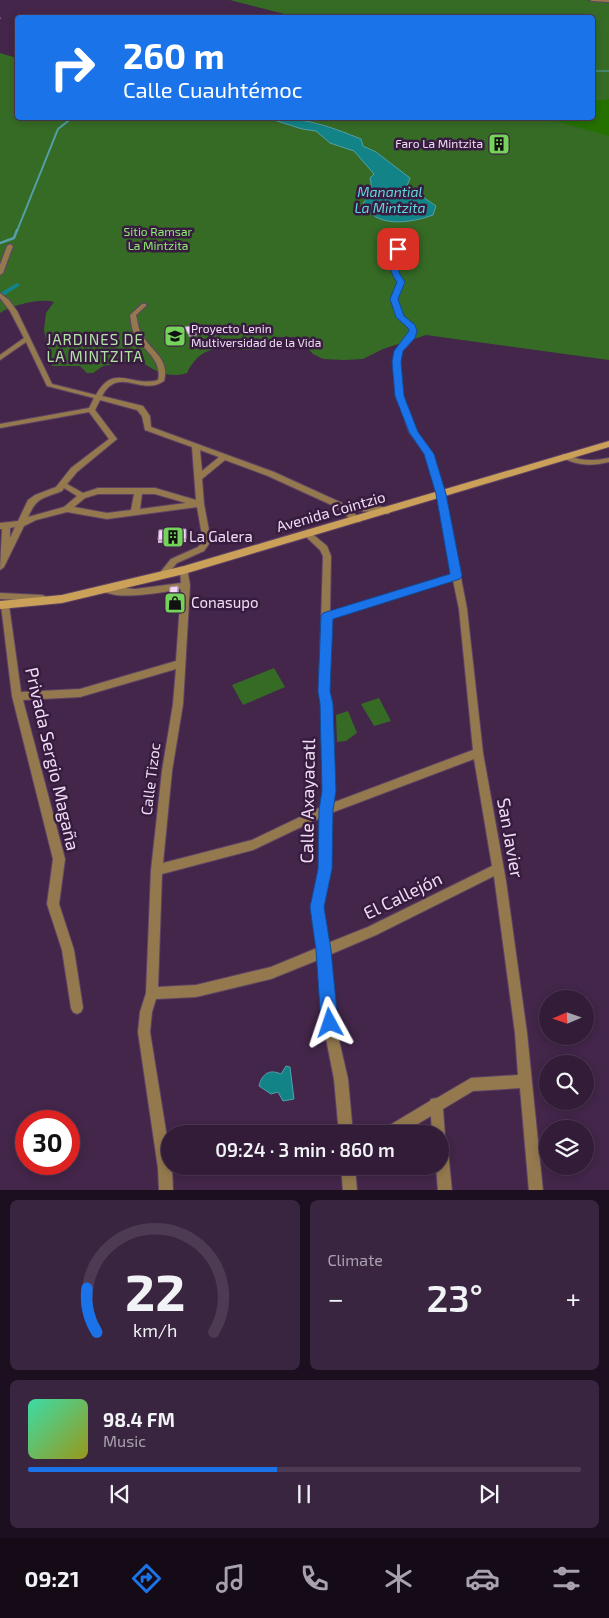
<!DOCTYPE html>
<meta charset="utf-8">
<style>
:root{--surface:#321c38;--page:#3a2540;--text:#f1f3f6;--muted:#a8a1ae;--line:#4d3a53;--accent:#1a73e8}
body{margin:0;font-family:"Exo 2",sans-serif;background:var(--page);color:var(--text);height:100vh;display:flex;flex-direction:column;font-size:19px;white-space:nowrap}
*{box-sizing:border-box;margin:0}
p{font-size:16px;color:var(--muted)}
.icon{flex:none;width:28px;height:28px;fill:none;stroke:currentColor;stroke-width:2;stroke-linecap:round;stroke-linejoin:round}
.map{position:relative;height:1190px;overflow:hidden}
.side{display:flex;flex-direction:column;gap:10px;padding:10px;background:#1c0f1f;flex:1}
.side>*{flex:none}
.top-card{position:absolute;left:15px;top:15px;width:580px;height:105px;border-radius:5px;box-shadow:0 2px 8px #0003,0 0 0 1px var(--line);background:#1a73e8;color:#fff;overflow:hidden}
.needle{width:32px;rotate:268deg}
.controls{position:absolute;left:539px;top:990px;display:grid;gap:10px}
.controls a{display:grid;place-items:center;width:55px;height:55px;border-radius:50%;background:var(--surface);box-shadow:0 2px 8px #0003,0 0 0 1px var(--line);font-size:25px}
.speed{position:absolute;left:15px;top:1110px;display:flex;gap:10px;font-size:25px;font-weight:700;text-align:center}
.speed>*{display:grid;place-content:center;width:65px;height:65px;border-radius:50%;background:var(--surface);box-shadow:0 2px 8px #0003,0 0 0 1px var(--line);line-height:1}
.speed .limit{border:8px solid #d22;background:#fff;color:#111}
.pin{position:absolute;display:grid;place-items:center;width:42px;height:42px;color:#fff;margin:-21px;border-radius:10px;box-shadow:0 2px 8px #0006}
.me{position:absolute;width:55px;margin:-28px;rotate:355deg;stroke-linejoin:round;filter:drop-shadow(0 0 4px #0008)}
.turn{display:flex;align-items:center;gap:18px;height:105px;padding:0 25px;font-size:22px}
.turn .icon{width:65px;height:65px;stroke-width:2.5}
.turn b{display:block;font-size:35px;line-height:42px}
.big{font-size:38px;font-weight:600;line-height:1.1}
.side .widget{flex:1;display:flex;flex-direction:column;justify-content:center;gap:8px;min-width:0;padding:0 18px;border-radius:8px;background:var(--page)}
.side .dial{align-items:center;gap:0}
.dial svg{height:130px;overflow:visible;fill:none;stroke:var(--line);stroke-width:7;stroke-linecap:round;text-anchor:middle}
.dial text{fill:var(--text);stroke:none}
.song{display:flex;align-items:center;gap:15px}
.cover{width:60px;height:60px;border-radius:8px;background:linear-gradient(135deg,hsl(160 70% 55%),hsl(60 70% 35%))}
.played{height:5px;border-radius:2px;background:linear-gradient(90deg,var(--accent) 45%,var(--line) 45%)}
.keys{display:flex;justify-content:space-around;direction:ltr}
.heat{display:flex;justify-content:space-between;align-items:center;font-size:28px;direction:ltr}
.side .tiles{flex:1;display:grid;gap:10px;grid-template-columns:1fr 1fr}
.widget:last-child{grid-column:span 2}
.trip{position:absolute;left:161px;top:1125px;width:288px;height:50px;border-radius:25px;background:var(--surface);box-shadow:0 2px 8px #0003,0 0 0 1px var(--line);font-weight:600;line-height:50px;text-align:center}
.menu{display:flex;height:80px;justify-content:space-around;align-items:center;background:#140b16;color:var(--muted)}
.menu .icon{width:35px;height:35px}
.menu .current{color:var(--accent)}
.menu b{font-size:22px;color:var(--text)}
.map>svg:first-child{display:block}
.green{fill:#366b26}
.forest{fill:#257100}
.water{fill:#128488;stroke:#549fa8}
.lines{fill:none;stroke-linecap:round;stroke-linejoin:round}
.stream-far2{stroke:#549fa8;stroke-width:1}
.stream-far1{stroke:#549fa8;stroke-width:2}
.stream{stroke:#549fa8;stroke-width:2.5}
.canal{fill:#128488;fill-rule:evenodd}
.minor-casing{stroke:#5f4365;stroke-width:2}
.tertiary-casing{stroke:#5f4365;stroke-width:2}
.secondary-casing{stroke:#5f4365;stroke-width:2}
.minor{fill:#94794e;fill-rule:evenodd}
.tertiary{fill:#94794e;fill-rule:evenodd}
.secondary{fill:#cba058;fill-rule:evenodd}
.rail{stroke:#9b84a1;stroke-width:1;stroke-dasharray:1 2.5;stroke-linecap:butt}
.wall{fill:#d2b7d9}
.shaded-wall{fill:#ab95b0}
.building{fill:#f4d5fc;stroke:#ab95b0}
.route{fill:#1a73e8;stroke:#114b97}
.labels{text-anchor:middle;stroke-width:5;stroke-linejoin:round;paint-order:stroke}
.far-poi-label{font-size:12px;fill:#efddf4;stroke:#381c40;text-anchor:end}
.far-park-label{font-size:12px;fill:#8deb72;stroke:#381c40}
.far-water-label{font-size:14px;font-style:italic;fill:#5dd9de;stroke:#381c40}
.far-quarter-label{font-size:15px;letter-spacing:1px;fill:#b1e3a3;stroke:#381c40}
.street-label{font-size:15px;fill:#efddf4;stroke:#381c40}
.poi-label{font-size:15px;fill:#efddf4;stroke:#381c40;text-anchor:start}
.near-street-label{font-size:18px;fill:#efddf4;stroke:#381c40}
</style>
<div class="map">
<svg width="609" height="1191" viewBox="0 0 609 1191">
<rect width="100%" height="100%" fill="#43264a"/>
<g class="green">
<path d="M230 0H585L609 2V360L426 335 383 349 363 359 344 360 323 359 313 354 298 337H274C256 370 211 323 187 373 169 379 154 371 139 360L103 366 93 373H87L80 366H52L44 330 46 313 54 302C40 298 12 305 0 313V53L17 58 18 118H592V18H300Z"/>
<path d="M274 668 285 687 243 705 232 685Z"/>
<path d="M379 698 391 721 374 726 361 704Z"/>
<path d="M348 711 357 733 346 741 337 742 336 715Z"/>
</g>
<path class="forest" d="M609 99V136L545 118H592L593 101Z"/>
<g class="water">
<path d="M268 118C303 117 329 126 361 139L363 146 376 152 410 178 407 186 436 206 433 215C411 223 375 229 363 203 370 196 373 189 370 178L374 174 354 151 330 143 316 131 302 129Z"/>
<path d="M286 1066 290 1067 294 1099 283 1101 278 1092 271 1094 259 1086C262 1073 270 1069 281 1074Z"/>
</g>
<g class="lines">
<path class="stream-far2" d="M592 71H609"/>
<path class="stream-far1" d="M17 231 58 129 72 118"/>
<path class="stream" d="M0 243 14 238 17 230"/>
<path class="canal" d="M17 283 20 285 19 286 0 298V293Z"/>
<g class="minor-casing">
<g id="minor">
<path d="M394 239C408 251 395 258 398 271 399 275 401 278 404 282L397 299 403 316 414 326 416 331 415 336 402 351 399 362 403 396 417 432 433 454 445 494 467 609 483 753 506 881 527 1033 543 1191H529L520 1088 473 1091 443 1109 445 1136 447 1141 452 1191H438L436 1166H440V1134H432L431 1116 401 1134H376L378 1129 390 1125 430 1101 431 1099 437 1098 471 1078 518 1075 515 1033 494 876 376 935 329 955 335 1023 348 1079 353 1134H339L334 1079 323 1023 318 960 271 979 196 997 156 999 152 1012 150 1032 170 1156V1166H172V1168L173 1191H159L158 1168 138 1032 140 1012 146 993 151 870 162 771 173 704 176 669 80 697 23 700 65 859 59 904 74 950 83 1008 81 1012 77 1014 73 1012 71 1008 62 950 47 904 53 859 12 696 1 605 2 603H8L9 605 21 692 80 689 176 661 181 589C164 592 113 602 101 589L105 586 135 589 181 583 180 570 181 568H187L190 585 183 704 172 771 163 863 252 840 321 807 324 791 322 704 319 691 323 556 320 550 303 534 304 532H310L327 546 331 556 330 612 452 574 437 494 425 454 409 432 397 396 393 362 396 351 409 336 410 331 409 328 397 317 391 299 398 282 392 271V265L396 253 391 241ZM453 580 459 609 473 750 332 803 334 791 332 704 329 691 330 618ZM474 759 492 866 368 927 328 943 323 907 331 869V813ZM320 818 319 869 311 907 317 948 271 967 196 985 158 987 162 874 253 850Z"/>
<path d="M10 244 13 246 3 273 0 275V265L7 246Z"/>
<path d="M0 293 9 300 17 311 52 384 96 395C114 362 132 388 158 380 163 358 140 349 133 331 131 326 131 320 130 315L142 304H146V306L136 315C138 322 138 329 142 335 152 352 170 359 164 381 141 397 119 365 102 396L143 406 150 416 151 427 274 472 342 503 346 506C358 505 383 504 392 511L388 514 362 511H352L361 520 360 522H354L336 507 268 476 225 460 202 479 204 504 211 541 204 551 177 563 165 577H159L158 575 171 559 198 547 203 541 197 507 107 519 67 512 36 520 24 526 4 567 0 570 2 529H0V523L18 521 28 500 35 495 56 487 71 468 109 439 89 412 0 428V424L89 408 94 398 47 386 26 342 0 360V355L24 338 10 311 0 298ZM100 400 137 410 142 416 145 430 192 447 196 500 155 488H98L83 493 67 484 77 472 117 439 95 410ZM200 450 219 457 202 471ZM64 488 77 496 64 507 28 517C37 497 42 499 62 491ZM98 494H134L131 510 107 513 74 507 85 498ZM142 494H155L186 503 140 509ZM15 527 10 538V528Z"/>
<path d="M563 454C569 454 573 457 579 459 589 461 599 460 609 458V462C593 466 578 466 563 458L562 456Z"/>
<path d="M0 593 42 595 45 596 46 598 45 600 42 601 0 599Z"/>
<path d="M341 1166H355L357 1191H343Z"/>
</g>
</g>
<g class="tertiary-casing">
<path id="tertiary" d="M590 0H609V2L592 1Z"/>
</g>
<g class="secondary-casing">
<path id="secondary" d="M609 441V447L184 574 62 603 0 609V601L62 595 184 566Z"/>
</g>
<use href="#minor" class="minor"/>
<use href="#tertiary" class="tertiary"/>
<use href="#secondary" class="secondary"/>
<path class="rail" d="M0 18 3 19"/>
</g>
<g class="wall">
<path d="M186 529V542L158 543V540Z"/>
<path d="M179 591 178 610 170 611 169 605Z"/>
</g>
<g class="shaded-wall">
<path d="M198 332V335L189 337 188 334Z"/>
<path d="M178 586 179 591 178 610 177 605Z"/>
</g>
<g class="building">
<path d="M195 325 198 332 188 334 185 327Z"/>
<path d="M186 529V539L158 540 159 530Z"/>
<path d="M178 586 177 605H169L170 587Z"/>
</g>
<path class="route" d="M395 247H400L403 253C397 266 396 270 405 282L398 299 404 316 415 325 417 331 415 338 403 351 401 362 404 396 418 432 434 454 446 494 462 576 460 579 333 619 330 691 333 704 336 791 333 810 332 869 324 907 331 950 338 1023 335 1029 330 1031 324 1029 321 1023 316 950 310 907 318 869 319 810 322 791 320 704 318 691 321 616 323 613 450 574 436 494 424 454 409 432 395 396 392 362 394 351 409 331 408 328 396 317 390 299 397 282C385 266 394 263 395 247Z"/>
<defs>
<g id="building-square" transform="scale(1.125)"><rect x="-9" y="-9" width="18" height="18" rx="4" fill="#75d25a" stroke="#381c40"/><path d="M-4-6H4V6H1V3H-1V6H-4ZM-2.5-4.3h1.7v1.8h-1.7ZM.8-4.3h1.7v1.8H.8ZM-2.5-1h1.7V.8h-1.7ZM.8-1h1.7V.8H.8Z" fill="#111"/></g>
<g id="university-square" transform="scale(1.125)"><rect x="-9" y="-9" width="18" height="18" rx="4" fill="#75d25a" stroke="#381c40"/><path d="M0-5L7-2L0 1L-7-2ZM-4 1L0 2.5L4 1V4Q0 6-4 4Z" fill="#111"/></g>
<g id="shop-square" transform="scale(1.125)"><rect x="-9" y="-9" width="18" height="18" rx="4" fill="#75d25a" stroke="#381c40"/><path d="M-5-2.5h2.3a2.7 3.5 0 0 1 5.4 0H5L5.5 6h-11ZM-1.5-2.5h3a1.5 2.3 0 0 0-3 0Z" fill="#111"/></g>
</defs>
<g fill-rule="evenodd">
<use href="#building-square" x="499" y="144"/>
<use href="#university-square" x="175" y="336"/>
<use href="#building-square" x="173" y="537"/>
<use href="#shop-square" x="175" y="603"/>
</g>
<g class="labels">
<g class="far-poi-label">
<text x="483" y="148">Faro La Mintzita</text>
<text x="191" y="333" text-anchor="start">Proyecto Lenin<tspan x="191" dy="14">Multiversidad de la Vida</tspan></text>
</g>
<g class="far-park-label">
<text x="158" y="236">Sitio Ramsar<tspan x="158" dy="14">La Mintzita</tspan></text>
</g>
<g class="far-water-label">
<text x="390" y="197">Manantial<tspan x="390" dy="16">La Mintzita</tspan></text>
</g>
<g class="far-quarter-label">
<text x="95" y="345">JARDINES DE<tspan x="95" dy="17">LA MINTZITA</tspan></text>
</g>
<g class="street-label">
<text transform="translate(331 512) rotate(-16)" y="5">Avenida Cointzio</text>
<text transform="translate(151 779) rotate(-83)" y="5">Calle Tizoc</text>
</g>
<g class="poi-label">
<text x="189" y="542">La Galera</text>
<text x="191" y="608">Conasupo</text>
</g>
<g class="near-street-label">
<text transform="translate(52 759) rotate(77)" y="6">Privada Sergio Magaña</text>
<text transform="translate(308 801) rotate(-89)" y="6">Calle Axayacatl</text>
<text transform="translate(510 838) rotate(80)" y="6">San Javier</text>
<text transform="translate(403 896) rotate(-26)" y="6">El Callejón</text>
</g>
</g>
</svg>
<div class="controls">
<a><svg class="needle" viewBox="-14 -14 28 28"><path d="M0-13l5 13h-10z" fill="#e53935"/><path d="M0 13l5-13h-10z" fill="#a8a1ae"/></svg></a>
<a><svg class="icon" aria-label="search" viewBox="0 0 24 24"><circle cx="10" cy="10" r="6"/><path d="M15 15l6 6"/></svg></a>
<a><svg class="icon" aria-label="layers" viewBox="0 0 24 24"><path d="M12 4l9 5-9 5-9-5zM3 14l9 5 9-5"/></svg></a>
</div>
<div class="speed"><div class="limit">30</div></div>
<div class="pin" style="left:398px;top:249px;background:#d93025"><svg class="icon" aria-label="arrive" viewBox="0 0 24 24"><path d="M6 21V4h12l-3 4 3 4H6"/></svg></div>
<svg class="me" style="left:330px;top:1023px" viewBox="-20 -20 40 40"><path d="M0-17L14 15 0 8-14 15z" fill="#1a73e8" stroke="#fff" stroke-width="4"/></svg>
<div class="trip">09:24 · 3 min · 860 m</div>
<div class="top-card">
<div class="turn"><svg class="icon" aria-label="right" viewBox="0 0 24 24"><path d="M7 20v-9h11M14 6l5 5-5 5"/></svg><div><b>260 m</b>Calle Cuauhtémoc</div></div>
</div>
</div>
<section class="side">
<div class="tiles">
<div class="widget dial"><svg viewBox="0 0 100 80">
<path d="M14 69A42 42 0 1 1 86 69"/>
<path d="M14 69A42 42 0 0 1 8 42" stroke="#1a73e8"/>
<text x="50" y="56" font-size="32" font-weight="700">22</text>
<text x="50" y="72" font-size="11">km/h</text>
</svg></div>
<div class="widget"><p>Climate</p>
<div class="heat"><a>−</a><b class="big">23°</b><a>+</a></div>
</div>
<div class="widget">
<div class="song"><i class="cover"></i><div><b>98.4 FM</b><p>Music</p></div></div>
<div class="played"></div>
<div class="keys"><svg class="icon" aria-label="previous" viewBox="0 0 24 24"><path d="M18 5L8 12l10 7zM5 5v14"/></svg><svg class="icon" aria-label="pause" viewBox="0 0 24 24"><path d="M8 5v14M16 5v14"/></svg><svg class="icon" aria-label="next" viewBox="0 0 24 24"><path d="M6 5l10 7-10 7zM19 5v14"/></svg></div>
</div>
</div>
</section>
<nav class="menu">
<b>09:21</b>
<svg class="icon current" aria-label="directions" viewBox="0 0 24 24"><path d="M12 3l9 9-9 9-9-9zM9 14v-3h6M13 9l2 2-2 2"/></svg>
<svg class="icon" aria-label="music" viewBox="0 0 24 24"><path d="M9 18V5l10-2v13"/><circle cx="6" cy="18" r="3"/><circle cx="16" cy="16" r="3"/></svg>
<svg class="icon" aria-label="phone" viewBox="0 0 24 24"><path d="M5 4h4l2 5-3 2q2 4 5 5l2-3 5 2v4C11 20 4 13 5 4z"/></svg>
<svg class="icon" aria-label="climate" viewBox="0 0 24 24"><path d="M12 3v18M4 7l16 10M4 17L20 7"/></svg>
<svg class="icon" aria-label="car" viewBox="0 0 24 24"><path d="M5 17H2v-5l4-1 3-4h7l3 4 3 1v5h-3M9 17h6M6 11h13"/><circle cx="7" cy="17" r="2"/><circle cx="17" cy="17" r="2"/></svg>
<svg class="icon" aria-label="filters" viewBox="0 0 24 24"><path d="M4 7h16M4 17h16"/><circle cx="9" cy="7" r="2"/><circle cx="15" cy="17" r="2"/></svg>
</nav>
